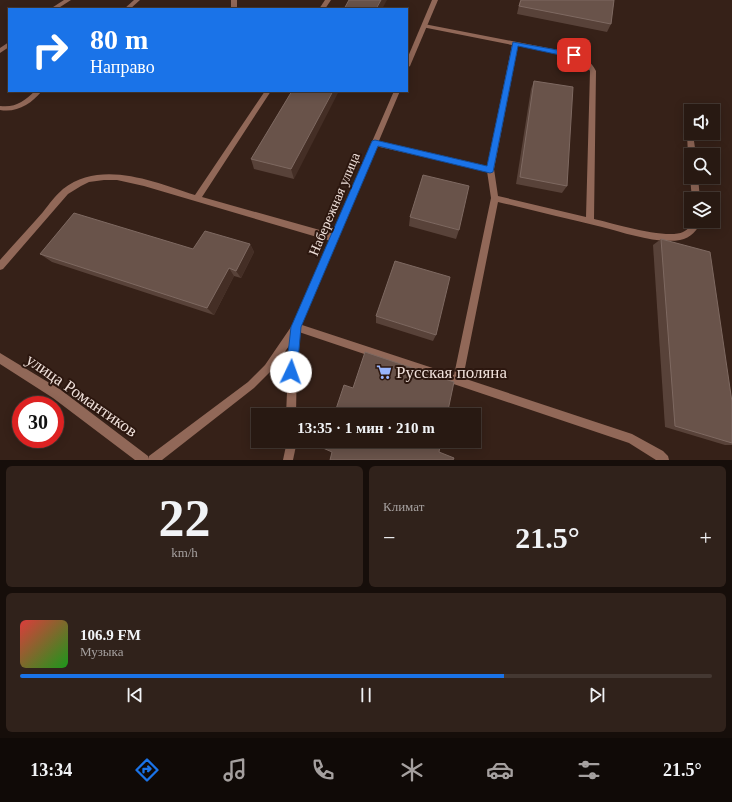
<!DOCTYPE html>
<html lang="ru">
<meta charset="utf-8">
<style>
:root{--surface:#281912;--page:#30221b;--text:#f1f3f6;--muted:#a5a09f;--line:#443832;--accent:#1a73e8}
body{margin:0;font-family:Georgia,serif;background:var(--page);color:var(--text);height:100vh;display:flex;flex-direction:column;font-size:15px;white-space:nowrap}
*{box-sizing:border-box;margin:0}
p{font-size:13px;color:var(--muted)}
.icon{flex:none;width:22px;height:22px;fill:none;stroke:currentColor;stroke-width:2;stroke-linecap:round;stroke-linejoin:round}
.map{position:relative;height:460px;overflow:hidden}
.panel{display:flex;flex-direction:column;gap:6px;padding:6px;background:#160e0a;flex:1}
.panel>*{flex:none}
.banner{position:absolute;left:8px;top:8px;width:400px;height:84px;border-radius:0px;box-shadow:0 2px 10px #0003,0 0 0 1px var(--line);background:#1a73e8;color:#fff;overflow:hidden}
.buttons{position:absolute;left:684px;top:104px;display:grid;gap:8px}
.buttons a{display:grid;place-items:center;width:36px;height:36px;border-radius:0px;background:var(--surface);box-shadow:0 2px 10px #0003,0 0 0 1px var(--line);font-size:20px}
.speed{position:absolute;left:12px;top:396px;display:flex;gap:8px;font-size:20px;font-weight:700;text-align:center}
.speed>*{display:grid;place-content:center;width:52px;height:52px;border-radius:50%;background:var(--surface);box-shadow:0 2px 10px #0003,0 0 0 1px var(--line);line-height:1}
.speed .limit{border:6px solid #d22;background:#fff;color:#111}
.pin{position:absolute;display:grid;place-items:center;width:34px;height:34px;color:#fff;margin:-17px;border-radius:8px;box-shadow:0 2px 6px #0006}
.me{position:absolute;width:44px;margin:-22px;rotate:3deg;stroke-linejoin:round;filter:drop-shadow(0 0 3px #0008)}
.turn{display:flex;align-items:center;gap:14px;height:84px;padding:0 16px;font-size:18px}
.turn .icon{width:52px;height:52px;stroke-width:2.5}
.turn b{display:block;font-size:28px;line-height:34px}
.big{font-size:30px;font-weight:700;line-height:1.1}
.panel .widget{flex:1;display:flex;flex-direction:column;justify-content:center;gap:6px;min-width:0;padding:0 14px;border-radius:6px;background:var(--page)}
.panel .dial{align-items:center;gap:0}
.dial b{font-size:52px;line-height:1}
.song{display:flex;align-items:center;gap:12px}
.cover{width:48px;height:48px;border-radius:6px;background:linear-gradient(135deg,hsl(0 70% 55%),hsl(120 70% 35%))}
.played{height:4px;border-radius:2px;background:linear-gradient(90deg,var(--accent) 70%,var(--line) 70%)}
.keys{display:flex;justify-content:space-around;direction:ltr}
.heat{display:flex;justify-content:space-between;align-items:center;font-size:22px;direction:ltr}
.panel .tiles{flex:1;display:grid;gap:6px;grid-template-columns:1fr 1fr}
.widget:last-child{grid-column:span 2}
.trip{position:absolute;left:251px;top:408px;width:230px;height:40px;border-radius:0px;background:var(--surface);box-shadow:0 2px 10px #0003,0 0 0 1px var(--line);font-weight:700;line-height:40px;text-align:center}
.menu{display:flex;height:64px;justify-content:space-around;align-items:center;background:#100a07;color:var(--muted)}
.menu .icon{width:28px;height:28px}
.menu .on{color:var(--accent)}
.menu b{font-size:18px;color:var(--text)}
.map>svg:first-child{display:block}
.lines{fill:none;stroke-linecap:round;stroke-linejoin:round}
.service{fill:#916858;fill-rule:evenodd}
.minor{fill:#916858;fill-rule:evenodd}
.tertiary{fill:#916858;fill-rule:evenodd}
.wall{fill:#584239}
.shaded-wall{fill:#442e25}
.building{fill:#69534a;stroke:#7e6961}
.route{fill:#1a73e8;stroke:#114b97}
.labels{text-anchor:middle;stroke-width:4;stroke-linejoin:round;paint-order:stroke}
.street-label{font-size:14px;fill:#efe0da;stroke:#2c170f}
.near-poi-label{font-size:17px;fill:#efe0da;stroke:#2c170f;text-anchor:start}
.near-street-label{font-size:17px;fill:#efe0da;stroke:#2c170f}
</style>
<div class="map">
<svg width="732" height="460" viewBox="0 0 732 460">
<rect width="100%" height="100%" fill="#362118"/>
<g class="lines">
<g class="service">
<path d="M64 0H71L57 9H50Z"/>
<path d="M134 0H140L130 9H124Z"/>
<rect x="231" y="0" width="6" height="9"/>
<path d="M325 0H331L325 9H319Z"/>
<path d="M424 24 574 53C584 57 591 61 596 71L594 219C612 223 667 240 683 232 688 230 691 225 694 221H702C697 230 691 238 680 240 657 244 625 233 602 227 567 219 533 210 498 202L463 378 632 434 663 451 668 456 669 460H656L629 443 293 330 291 327 293 324 296 323 454 375 491 198 487 171 375 146 372 143 375 140 487 166 512 45 422 27V25ZM518 46C537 50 581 53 590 71L586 217 498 196 494 169Z"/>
<path d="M9 42V47L0 53V48Z"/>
<path d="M35 91H42C31 104 17 113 0 110V106C16 108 24 101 35 91Z"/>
<path d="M265 91H271L202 197 334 234 337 236 338 238 337 240 334 242 144 186 117 180H104L89 182 81 186 68 194 3 269 0 270V260C14 244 29 228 43 212 49 204 56 195 63 189 102 159 154 182 195 195Z"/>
<path d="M690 131 693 134 696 155H691V157L688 155 687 134Z"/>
<path d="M691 176V177H698L700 199H692L690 177Z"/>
</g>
<g class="minor">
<path d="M432 0H438L410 66 407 68V59Z"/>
<path d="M394 91H400L299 330 297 357 296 415H286L289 346 271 371 254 388 162 460H148L149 456 248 382 265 365 293 324Z"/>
<path d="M287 441H297L293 460H283Z"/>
</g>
<path class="tertiary" d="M0 353 61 390 148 456 149 460H135L53 398 0 364Z"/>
</g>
<g class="wall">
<path d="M520 0H614L611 24 607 32 517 14Z"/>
<path d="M534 81 567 186 562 193 516 184 531 89Z"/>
<path d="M292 91 294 179 254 169 251 159Z"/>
<path d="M410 217 459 230 456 239 409 226Z"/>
<path d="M661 239 732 402V445H725L665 427 653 245Z"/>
<path d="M250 244 254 252 241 278 234 276 214 315 52 262 40 254 193 249Z"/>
<path d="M376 316 436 335 433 341 376 323Z"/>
</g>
<g class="shaded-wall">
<path d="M381 0H387L382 9H376Z"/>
<path d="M333 91H339L294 179 291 169Z"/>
<path d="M250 244 254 252 241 278 236 271Z"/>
<path d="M229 268 234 276 214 315 207 308Z"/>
</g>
<g class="building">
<path d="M349 0H381L376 9H344Z"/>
<path d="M521 0H614L611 24 519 6Z"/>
<path d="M534 81 573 87 567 186 520 177Z"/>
<path d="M292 91H333L291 169 251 159Z"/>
<path d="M423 175 469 186 459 230 410 217Z"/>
<path d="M74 213 193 249 205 231 250 244 236 271 229 268 207 308 40 254Z"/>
<path d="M661 239 710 252 732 402V443L675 426Z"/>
<path d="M395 261 450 277 436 335 376 316Z"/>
<path d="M365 352 454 382 447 415H334L344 385 353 388Z"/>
<path d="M325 441H441L439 452 454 458 453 460H330L332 452 323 448Z"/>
</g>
<path class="route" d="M513 42 574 53 578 55 574 58 518 46 493 172 490 173 378 146 301 327 297 372 295 376 291 378 287 376 286 372 291 327 372 141 375 140 487 166Z"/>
<defs>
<g id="supermarket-bare" transform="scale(1.2)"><path d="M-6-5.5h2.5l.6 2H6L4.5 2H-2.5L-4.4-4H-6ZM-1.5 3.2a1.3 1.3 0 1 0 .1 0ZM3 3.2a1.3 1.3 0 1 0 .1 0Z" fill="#98b5fd" stroke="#2c170f" stroke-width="2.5" paint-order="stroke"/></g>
</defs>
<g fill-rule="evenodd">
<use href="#supermarket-bare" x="384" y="372"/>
</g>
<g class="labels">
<g class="street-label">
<text transform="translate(334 204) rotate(-67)" y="5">Набережная улица</text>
</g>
<g class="near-poi-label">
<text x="396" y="378">Русская поляна</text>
</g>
<g class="near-street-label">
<text transform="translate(82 395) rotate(35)" y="6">улица Романтиков</text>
</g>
</g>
</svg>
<div class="buttons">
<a><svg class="icon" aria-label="sound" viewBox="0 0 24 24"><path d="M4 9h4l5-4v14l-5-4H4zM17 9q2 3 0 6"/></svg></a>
<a><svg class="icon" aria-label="search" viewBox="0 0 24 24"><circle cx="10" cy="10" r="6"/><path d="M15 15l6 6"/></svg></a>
<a><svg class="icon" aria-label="layers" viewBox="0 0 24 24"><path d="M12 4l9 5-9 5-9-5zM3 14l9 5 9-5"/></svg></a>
</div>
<div class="speed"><div class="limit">30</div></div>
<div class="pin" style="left:574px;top:55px;background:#d93025"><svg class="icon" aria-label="arrive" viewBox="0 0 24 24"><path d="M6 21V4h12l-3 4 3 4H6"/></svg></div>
<svg class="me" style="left:291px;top:372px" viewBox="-20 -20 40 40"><circle r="19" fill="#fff"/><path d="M0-13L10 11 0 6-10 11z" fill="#1a73e8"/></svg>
<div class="trip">13:35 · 1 мин · 210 m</div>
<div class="banner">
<div class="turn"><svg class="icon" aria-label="right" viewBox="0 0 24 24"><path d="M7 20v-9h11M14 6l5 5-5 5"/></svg><div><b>80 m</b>Направо</div></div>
</div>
</div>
<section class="panel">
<div class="tiles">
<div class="widget dial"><b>22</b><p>km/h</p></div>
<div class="widget"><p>Климат</p>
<div class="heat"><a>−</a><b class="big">21.5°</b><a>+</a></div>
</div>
<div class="widget">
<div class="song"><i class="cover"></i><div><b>106.9 FM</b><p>Музыка</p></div></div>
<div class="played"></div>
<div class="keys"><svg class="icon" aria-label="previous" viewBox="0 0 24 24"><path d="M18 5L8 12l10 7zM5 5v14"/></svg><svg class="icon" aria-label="pause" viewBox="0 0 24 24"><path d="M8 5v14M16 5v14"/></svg><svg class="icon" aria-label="next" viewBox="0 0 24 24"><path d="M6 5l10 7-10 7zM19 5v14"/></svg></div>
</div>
</div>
</section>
<nav class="menu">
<b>13:34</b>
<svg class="icon on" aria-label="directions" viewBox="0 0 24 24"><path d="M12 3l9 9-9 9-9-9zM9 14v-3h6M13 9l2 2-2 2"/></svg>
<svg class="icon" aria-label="music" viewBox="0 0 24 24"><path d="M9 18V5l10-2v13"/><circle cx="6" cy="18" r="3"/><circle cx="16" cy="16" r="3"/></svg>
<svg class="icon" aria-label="phone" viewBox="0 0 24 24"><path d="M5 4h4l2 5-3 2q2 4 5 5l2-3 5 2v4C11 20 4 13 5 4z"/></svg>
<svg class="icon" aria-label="climate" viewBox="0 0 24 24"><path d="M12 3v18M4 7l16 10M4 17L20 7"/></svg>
<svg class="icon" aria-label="car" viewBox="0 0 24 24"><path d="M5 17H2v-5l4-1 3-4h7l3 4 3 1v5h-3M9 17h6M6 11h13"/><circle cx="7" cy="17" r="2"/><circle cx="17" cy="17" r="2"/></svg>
<svg class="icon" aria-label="filters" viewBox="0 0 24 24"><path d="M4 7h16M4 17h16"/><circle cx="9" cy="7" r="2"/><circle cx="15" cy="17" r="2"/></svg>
<b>21.5°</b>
</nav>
